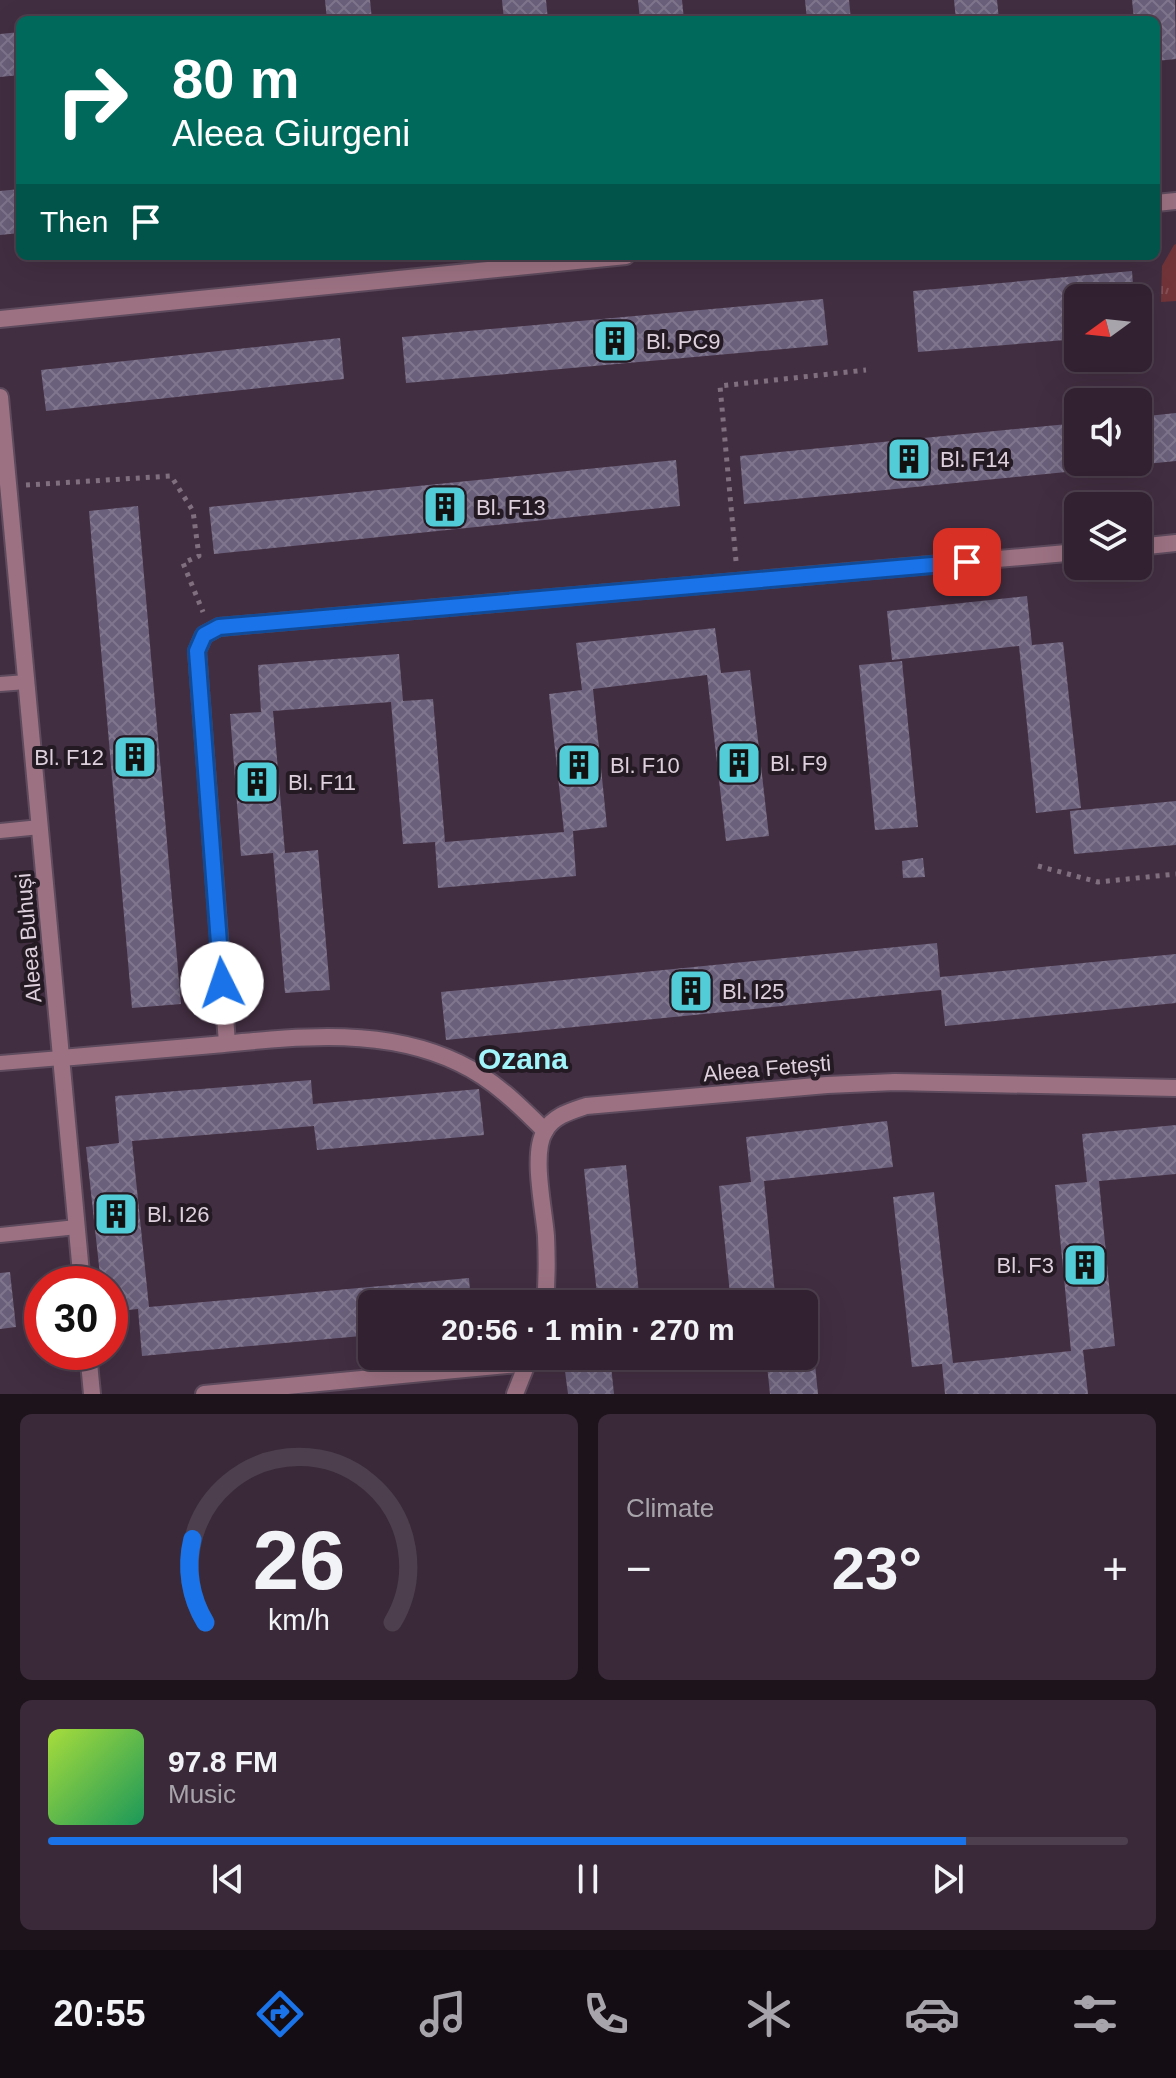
<!DOCTYPE html>
<meta charset="utf-8">
<style>
:root{--surface:#322231;--page:#3a2a39;--text:#f1f3f6;--muted:#a8a4ab;--line:#4d3f4d;--accent:#1a73e8}
body{margin:0;font-family:Arial,sans-serif;background:var(--page);color:var(--text);height:100vh;display:flex;flex-direction:column;font-size:30px;white-space:nowrap}
*{box-sizing:border-box;margin:0}
p{font-size:26px;color:var(--muted)}
.icon{flex:none;width:44px;height:44px;fill:none;stroke:currentColor;stroke-width:2;stroke-linecap:round;stroke-linejoin:round}
.map{position:relative;height:1394px;overflow:hidden}
.sheet{display:flex;flex-direction:column;gap:20px;padding:20px;background:#1c131b;flex:1}
.sheet>*{flex:none}
.banner{position:absolute;left:16px;top:16px;width:1144px;height:244px;border-radius:12px;box-shadow:0 8px 32px #0002,0 0 0 2px var(--line);background:#00695c;color:#fff;overflow:hidden}
.needle{width:52px;rotate:255deg}
.fabs{position:absolute;left:1064px;top:284px;display:grid;gap:16px}
.fabs a{display:grid;place-items:center;width:88px;height:88px;border-radius:12px;background:var(--surface);box-shadow:0 8px 32px #0002,0 0 0 2px var(--line);font-size:40px}
.speed{position:absolute;left:24px;top:1266px;display:flex;gap:16px;font-size:40px;font-weight:700;text-align:center}
.speed>*{display:grid;place-content:center;width:104px;height:104px;border-radius:50%;background:var(--surface);box-shadow:0 8px 32px #0002,0 0 0 2px var(--line);line-height:1}
.speed .limit{border:12px solid #d22;background:#fff;color:#111}
.pin{position:absolute;display:grid;place-items:center;width:68px;height:68px;color:#fff;margin:-34px;border-radius:16px;box-shadow:0 4px 12px #0006}
.me{position:absolute;width:88px;margin:-44px;rotate:356deg;stroke-linejoin:round;filter:drop-shadow(0 0 6px #0008)}
.turn{display:flex;align-items:center;gap:28px;height:168px;padding:0 24px;font-size:36px}
.turn .icon{width:104px;height:104px;stroke-width:2.5}
.turn b{display:block;font-size:56px;line-height:68px}
.then{display:flex;align-items:center;height:76px;padding:0 24px;background:#0003;gap:16px;font-size:30px}
.big{font-size:60px;font-weight:800;line-height:1.1}
.sheet .widget{flex:1;display:flex;flex-direction:column;justify-content:center;gap:12px;min-width:0;padding:0 28px;border-radius:12px;background:var(--page)}
.sheet .dial{align-items:center;gap:0}
.dial svg{height:208px;overflow:visible;fill:none;stroke:var(--line);stroke-width:7;stroke-linecap:round;text-anchor:middle}
.dial text{fill:var(--text);stroke:none}
.song{display:flex;align-items:center;gap:24px}
.cover{width:96px;height:96px;border-radius:12px;background:linear-gradient(135deg,hsl(80 70% 55%),hsl(150 70% 35%))}
.played{height:8px;border-radius:4px;background:linear-gradient(90deg,var(--accent) 85%,var(--line) 85%)}
.keys{display:flex;justify-content:space-around;direction:ltr}
.heat{display:flex;justify-content:space-between;align-items:center;font-size:44px;direction:ltr}
.sheet .tiles{flex:1;display:grid;gap:20px;grid-template-columns:1fr 1fr}
.widget:last-child{grid-column:span 2}
.trip{position:absolute;left:358px;top:1290px;width:460px;height:80px;border-radius:12px;background:var(--surface);box-shadow:0 8px 32px #0002,0 0 0 2px var(--line);font-weight:800;line-height:80px;text-align:center}
.menu{display:flex;height:128px;justify-content:space-around;align-items:center;background:#140e14;color:var(--muted)}
.menu .icon{width:56px;height:56px}
.menu .active{color:var(--accent)}
.menu b{font-size:36px;color:var(--text)}
.map>svg:first-child{display:block}
.park{fill:url(#park-tufts)}
.building{fill:url(#building-cross-hatch)}
.lines{fill:none;stroke-linecap:round;stroke-linejoin:round}
.service-casing{stroke:#5e4b5d;stroke-width:18}
.minor-casing{stroke:#5e4b5d;stroke-width:20}
.path{stroke:#806f7f;stroke-width:5;stroke-dasharray:4 6;stroke-linecap:butt}
.service{stroke:#9c7283;stroke-width:14}
.minor{stroke:#9c7283;stroke-width:16}
.route-casing{stroke:#114b97;stroke-width:20}
.route{stroke:#1a73e8;stroke-width:14}
.labels{text-anchor:middle;stroke-width:8;stroke-linejoin:round;paint-order:stroke}
.poi-label{font-size:22px;fill:#ded1dd;stroke:#231a23;text-anchor:start}
.street-label{font-size:22px;fill:#ded1dd;stroke:#231a23}
.district-label{font-size:30px;font-weight:bold;fill:#a2f4fb;stroke:#231a23}
</style>
<div class="map">
<svg width="1176" height="1394" viewBox="0 0 1176 1394">
<defs>
<pattern id="park-tufts" width="24" height="20" patternUnits="userSpaceOnUse" patternTransform="scale(2)"><rect width="24" height="20" fill="#723438"/><path d="M3 7l-1-3M5 7V3M7 7l1-3M15 17l-1-3M17 17v-4M19 17l1-3" fill="none" stroke="#865054"/></pattern>
<pattern id="building-cross-hatch" width="8" height="8" patternUnits="userSpaceOnUse" patternTransform="scale(2)"><rect width="8" height="8" fill="#6b607b"/><path d="M0 0l8 8M0 8l8-8" fill="none" stroke="#80768d"/></pattern>
</defs>
<rect width="100%" height="100%" fill="#422e41"/>
<path class="park" d="M1176 244V301L1161 302 1162 266 1174 245Z"/>
<g class="building">
<path d="M325 0H370L372 20H327Z"/>
<path d="M502 0H546L548 20H504Z"/>
<path d="M638 0H682L684 20H640Z"/>
<path d="M805 0H849L851 20H807Z"/>
<path d="M954 0H997L999 20H956Z"/>
<path d="M1132 0H1175L1176 59 1156 61V20H1134Z"/>
<path d="M20 32V75L0 77V34Z"/>
<path d="M20 189V233L0 235V191Z"/>
<path d="M1132 271 1134 298H1078V339L918 352 913 291Z"/>
<path d="M823 299 828 345 406 383 402 337Z"/>
<path d="M340 338 344 379 46 411 41 370Z"/>
<path d="M1176 413V461L744 504 740 456 1078 423V462H1138V417Z"/>
<path d="M676 460 680 506 214 554 209 507Z"/>
<path d="M138 506 181 1004 132 1008 89 511Z"/>
<path d="M1027 596 1032 645 1063 642 1081 808 1036 813 1019 646 892 660 887 611Z"/>
<path d="M715 628 721 673 750 670 769 836 726 841 707 675 593 689 607 827 573 831 576 876 438 888 435 842 403 844 391 702 273 711 285 853 318 850 330 990 285 993 273 853 241 856 230 714 261 712 258 665 399 654 403 701 433 699 445 842 564 832 549 694 582 690 576 643Z"/>
<path d="M902 661 918 827 875 830 859 665Z"/>
<path d="M1176 801V845L1074 854 1070 811Z"/>
<path d="M923 858 925 877 903 878 902 861Z"/>
<path d="M937 943 940 977 1176 954V1003L945 1026 941 990 446 1040 441 992Z"/>
<path d="M311 1080 313 1104 479 1089 484 1135 317 1150 314 1126 132 1141 149 1307 469 1278 471 1304H372V1335L142 1356 138 1309 110 1312V1284H101L86 1147 119 1143 115 1096Z"/>
<path d="M887 1121 893 1167 764 1181 776 1304H731L719 1186 751 1182 746 1137Z"/>
<path d="M1176 1125V1174L1099 1181 1115 1346 1083 1350 1088 1394H945L942 1364 912 1367 893 1197 934 1192 953 1363 1071 1351 1055 1185 1087 1182 1082 1134Z"/>
<path d="M626 1165 640 1304H598L584 1169Z"/>
<path d="M10 1272 16 1327 0 1329V1273Z"/>
<path d="M813 1344 818 1394H770L766 1356H804V1345Z"/>
<path d="M563 1356H610L614 1394H568Z"/>
</g>
<g class="lines">
<g class="service-casing">
<g id="service">
<path d="M0 684 26 682"/>
<path d="M0 831 40 827"/>
<path d="M0 1063 61 1058"/>
<path d="M0 1235 77 1227"/>
</g>
</g>
<g class="minor-casing">
<g id="minor">
<path d="M1156 203 1176 201"/>
<path d="M0 319 626 256"/>
<path d="M0 397 82 1284"/>
<path d="M1138 547 1176 543"/>
<path d="M227 1043 197 651 204 635 219 627 1078 552"/>
<path d="M61 1058C112 1054 162 1049 213 1045 295 1037 382 1026 459 1063 493 1079 519 1105 545 1131"/>
<path d="M545 1304C547 1281 547 1258 546 1236 544 1209 531 1153 545 1131 553 1116 571 1111 586 1106L827 1085 895 1082 1176 1088"/>
<path d="M88 1352 92 1394"/>
<path d="M204 1394 528 1363"/>
<path d="M515 1394 530 1356"/>
</g>
</g>
<g class="path">
<path d="M26 485 171 476 193 511 199 556 183 563 203 612"/>
<path d="M736 561 720 386 866 370"/>
<path d="M1038 866 1098 882 1176 874"/>
</g>
<use href="#service" class="service"/>
<use href="#minor" class="minor"/>
</g>
<g class="lines">
<g class="route-casing">
<path id="route" d="M222 983 197 651 204 635 219 627 967 562"/>
</g>
<use href="#route" class="route"/>
</g>
<defs>
<g id="building-square" transform="scale(2.3)"><rect x="-9" y="-9" width="18" height="18" rx="4" fill="#52ccd6" stroke="#231a23"/><path d="M-4-6H4V6H1V3H-1V6H-4ZM-2.5-4.3h1.7v1.8h-1.7ZM.8-4.3h1.7v1.8H.8ZM-2.5-1h1.7V.8h-1.7ZM.8-1h1.7V.8H.8Z" fill="#111"/></g>
</defs>
<g fill-rule="evenodd">
<use href="#building-square" x="615" y="341"/>
<use href="#building-square" x="909" y="459"/>
<use href="#building-square" x="445" y="507"/>
<use href="#building-square" x="135" y="757"/>
<use href="#building-square" x="739" y="763"/>
<use href="#building-square" x="579" y="765"/>
<use href="#building-square" x="257" y="782"/>
<use href="#building-square" x="691" y="991"/>
<use href="#building-square" x="116" y="1214"/>
<use href="#building-square" x="1085" y="1265"/>
</g>
<g class="labels">
<g class="poi-label">
<text x="646" y="349">Bl. PC9</text>
<text x="940" y="467">Bl. F14</text>
<text x="476" y="515">Bl. F13</text>
<text x="104" y="765" text-anchor="end">Bl. F12</text>
<text x="770" y="771">Bl. F9</text>
<text x="610" y="773">Bl. F10</text>
<text x="288" y="790">Bl. F11</text>
<text x="722" y="999">Bl. I25</text>
<text x="147" y="1222">Bl. I26</text>
<text x="1054" y="1273" text-anchor="end">Bl. F3</text>
</g>
<g class="street-label">
<text transform="translate(28 938) rotate(-95)" y="8">Aleea Buhuși</text>
<text transform="translate(767 1068) rotate(-5)" y="8">Aleea Fetești</text>
</g>
<g class="district-label">
<text x="523" y="1069">Ozana</text>
</g>
</g>
</svg>
<div class="fabs">
<a><svg class="needle" viewBox="-14 -14 28 28"><path d="M0-13l5 13h-10z" fill="#e53935"/><path d="M0 13l5-13h-10z" fill="#a8a4ab"/></svg></a>
<a><svg class="icon" aria-label="sound" viewBox="0 0 24 24"><path d="M4 9h4l5-4v14l-5-4H4zM17 9q2 3 0 6"/></svg></a>
<a><svg class="icon" aria-label="layers" viewBox="0 0 24 24"><path d="M12 4l9 5-9 5-9-5zM3 14l9 5 9-5"/></svg></a>
</div>
<div class="speed"><div class="limit">30</div></div>
<div class="pin" style="left:967px;top:562px;background:#d93025"><svg class="icon" aria-label="arrive" viewBox="0 0 24 24"><path d="M6 21V4h12l-3 4 3 4H6"/></svg></div>
<svg class="me" style="left:222px;top:983px" viewBox="-20 -20 40 40"><circle r="19" fill="#fff"/><path d="M0-13L10 11 0 6-10 11z" fill="#1a73e8"/></svg>
<div class="trip">20:56 · 1 min · 270 m</div>
<div class="banner">
<div class="turn"><svg class="icon" aria-label="right" viewBox="0 0 24 24"><path d="M7 20v-9h11M14 6l5 5-5 5"/></svg><div><b>80 m</b>Aleea Giurgeni</div></div>
<div class="then">Then<svg class="icon" aria-label="arrive" viewBox="0 0 24 24"><path d="M6 21V4h12l-3 4 3 4H6"/></svg></div>
</div>
</div>
<section class="sheet">
<div class="tiles">
<div class="widget dial"><svg viewBox="0 0 100 80">
<path d="M14 69A42 42 0 1 1 86 69"/>
<path d="M14 69A42 42 0 0 1 9 37" stroke="#1a73e8"/>
<text x="50" y="56" font-size="32" font-weight="700">26</text>
<text x="50" y="72" font-size="11">km/h</text>
</svg></div>
<div class="widget"><p>Climate</p>
<div class="heat"><a>−</a><b class="big">23°</b><a>+</a></div>
</div>
<div class="widget">
<div class="song"><i class="cover"></i><div><b>97.8 FM</b><p>Music</p></div></div>
<div class="played"></div>
<div class="keys"><svg class="icon" aria-label="previous" viewBox="0 0 24 24"><path d="M18 5L8 12l10 7zM5 5v14"/></svg><svg class="icon" aria-label="pause" viewBox="0 0 24 24"><path d="M8 5v14M16 5v14"/></svg><svg class="icon" aria-label="next" viewBox="0 0 24 24"><path d="M6 5l10 7-10 7zM19 5v14"/></svg></div>
</div>
</div>
</section>
<nav class="menu">
<b>20:55</b>
<svg class="icon active" aria-label="directions" viewBox="0 0 24 24"><path d="M12 3l9 9-9 9-9-9zM9 14v-3h6M13 9l2 2-2 2"/></svg>
<svg class="icon" aria-label="music" viewBox="0 0 24 24"><path d="M9 18V5l10-2v13"/><circle cx="6" cy="18" r="3"/><circle cx="16" cy="16" r="3"/></svg>
<svg class="icon" aria-label="phone" viewBox="0 0 24 24"><path d="M5 4h4l2 5-3 2q2 4 5 5l2-3 5 2v4C11 20 4 13 5 4z"/></svg>
<svg class="icon" aria-label="climate" viewBox="0 0 24 24"><path d="M12 3v18M4 7l16 10M4 17L20 7"/></svg>
<svg class="icon" aria-label="car" viewBox="0 0 24 24"><path d="M5 17H2v-5l4-1 3-4h7l3 4 3 1v5h-3M9 17h6M6 11h13"/><circle cx="7" cy="17" r="2"/><circle cx="17" cy="17" r="2"/></svg>
<svg class="icon" aria-label="filters" viewBox="0 0 24 24"><path d="M4 7h16M4 17h16"/><circle cx="9" cy="7" r="2"/><circle cx="15" cy="17" r="2"/></svg>
</nav>
